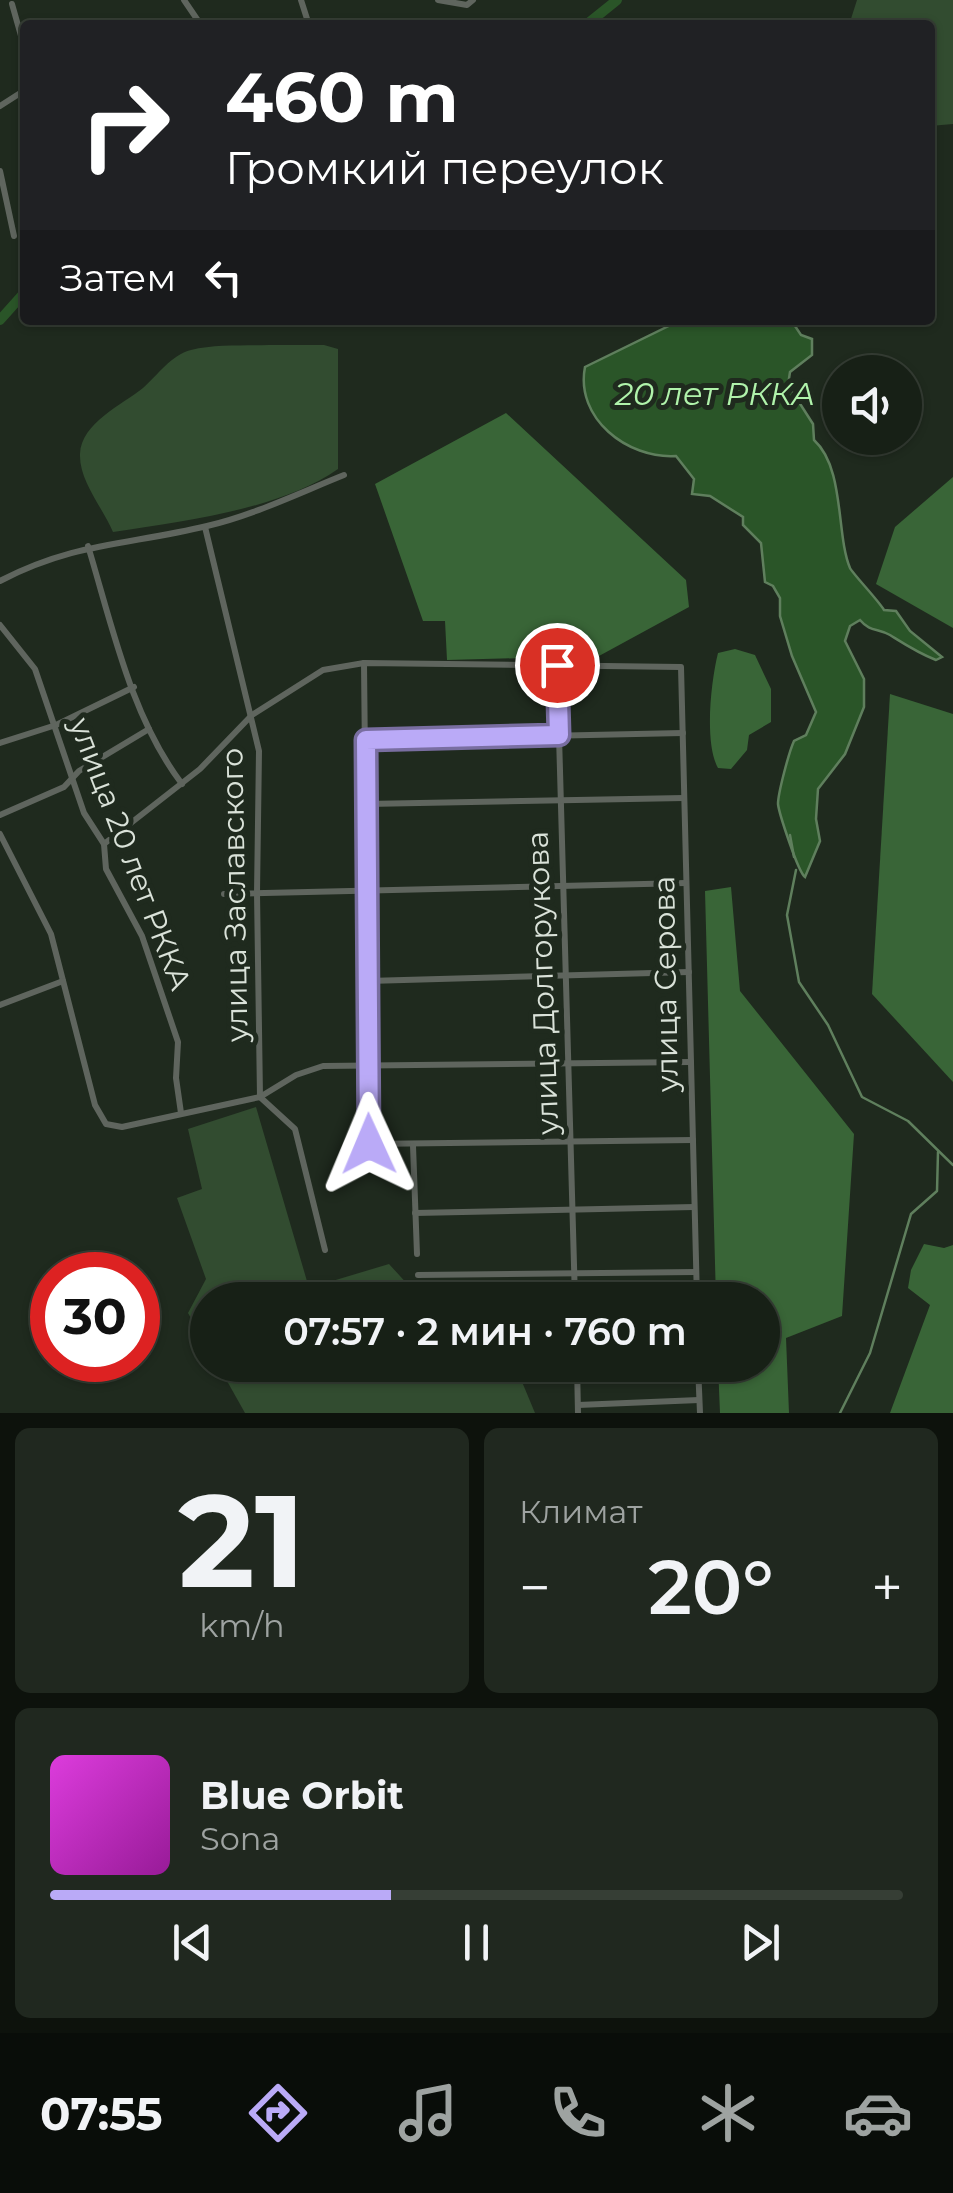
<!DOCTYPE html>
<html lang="ru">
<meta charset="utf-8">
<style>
:root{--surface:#172016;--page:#20281f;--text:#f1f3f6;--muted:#9ea3a1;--line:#363e35;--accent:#baaaf7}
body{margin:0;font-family:Montserrat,sans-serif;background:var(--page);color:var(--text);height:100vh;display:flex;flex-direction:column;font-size:38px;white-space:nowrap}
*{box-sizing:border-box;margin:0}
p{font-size:32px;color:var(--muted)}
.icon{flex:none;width:55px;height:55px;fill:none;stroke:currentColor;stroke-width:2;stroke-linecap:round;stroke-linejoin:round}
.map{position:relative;height:1413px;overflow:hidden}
.sheet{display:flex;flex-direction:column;gap:15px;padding:15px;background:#0d120c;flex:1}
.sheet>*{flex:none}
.hud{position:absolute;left:20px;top:20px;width:915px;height:305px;border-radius:10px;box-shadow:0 2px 8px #0004,0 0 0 2px var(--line);background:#202124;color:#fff;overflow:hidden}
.tools{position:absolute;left:822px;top:355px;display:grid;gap:20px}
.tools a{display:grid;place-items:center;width:100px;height:100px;border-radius:50%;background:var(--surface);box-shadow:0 2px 8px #0004,0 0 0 2px var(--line);font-size:50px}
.speed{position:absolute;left:30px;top:1252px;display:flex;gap:20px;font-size:50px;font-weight:700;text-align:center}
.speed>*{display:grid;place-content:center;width:130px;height:130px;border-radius:50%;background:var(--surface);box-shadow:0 2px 8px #0004,0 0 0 2px var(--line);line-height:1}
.speed .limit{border:15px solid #d22;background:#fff;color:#111}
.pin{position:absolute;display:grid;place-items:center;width:85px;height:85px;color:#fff;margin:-42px;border:5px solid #fff;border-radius:50%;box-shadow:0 2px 10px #0007}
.me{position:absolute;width:110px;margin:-55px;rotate:359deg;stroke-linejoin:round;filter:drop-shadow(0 0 8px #0008)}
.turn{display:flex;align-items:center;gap:35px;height:210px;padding:0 40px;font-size:45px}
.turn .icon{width:130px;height:130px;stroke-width:2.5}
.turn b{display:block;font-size:70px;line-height:85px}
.then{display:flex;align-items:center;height:95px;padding:0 40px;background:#0003;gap:20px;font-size:38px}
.big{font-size:75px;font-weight:600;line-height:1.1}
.sheet .card{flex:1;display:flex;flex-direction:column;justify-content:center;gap:15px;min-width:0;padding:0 35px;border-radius:15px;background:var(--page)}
.sheet .dial{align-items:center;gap:0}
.dial b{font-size:130px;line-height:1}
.song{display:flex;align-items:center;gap:30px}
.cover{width:120px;height:120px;border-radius:15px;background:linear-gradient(135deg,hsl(300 70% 55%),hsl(300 70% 35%))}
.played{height:10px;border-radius:5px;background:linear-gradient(90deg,var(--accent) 40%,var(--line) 40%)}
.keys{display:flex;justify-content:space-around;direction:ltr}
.heat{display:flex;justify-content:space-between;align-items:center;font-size:55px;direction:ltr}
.sheet .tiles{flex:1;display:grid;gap:15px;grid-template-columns:1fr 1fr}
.card:last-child{grid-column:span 2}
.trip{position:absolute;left:190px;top:1282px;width:590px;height:100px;border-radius:50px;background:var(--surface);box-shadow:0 2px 8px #0004,0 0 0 2px var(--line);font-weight:600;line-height:100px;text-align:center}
.menu{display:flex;height:160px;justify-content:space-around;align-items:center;background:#090d09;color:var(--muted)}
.menu .icon{width:70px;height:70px}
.menu .selected{color:var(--accent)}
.menu b{font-size:45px;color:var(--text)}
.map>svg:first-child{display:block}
.green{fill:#324c30}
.forest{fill:#396537}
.water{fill:#2a5528;stroke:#5f7f5d;stroke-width:2.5}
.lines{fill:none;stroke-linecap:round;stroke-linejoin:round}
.stream{stroke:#5f7f5d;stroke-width:2.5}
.river{stroke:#2a5528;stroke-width:10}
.minor{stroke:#5f655e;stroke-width:6}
.route-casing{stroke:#796ea1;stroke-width:25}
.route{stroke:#baaaf7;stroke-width:18}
.labels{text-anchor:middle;stroke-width:10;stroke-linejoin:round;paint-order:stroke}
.street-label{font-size:30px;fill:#dae2d9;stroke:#1f2a1e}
.water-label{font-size:32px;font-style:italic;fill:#b0f3ab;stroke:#1f2a1e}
</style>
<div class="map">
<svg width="953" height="1413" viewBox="0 0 953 1413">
<rect width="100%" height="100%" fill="#1f2a1e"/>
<g class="green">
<path d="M857 0H953V124L930 126V25H849Z"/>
<path d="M269 345H324L338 349V469C279 510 184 521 113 532 103 508 79 481 80 454 81 423 123 404 143 388 158 375 171 355 191 350 215 344 245 346 269 345Z"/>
<path d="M256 1107 309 1288 389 1264 422 1300H208L207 1346 188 1313 206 1279 177 1198 202 1189 188 1129Z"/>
<path d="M218 1365H515L535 1413H245Z"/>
</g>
<g class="forest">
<path d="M506 413 686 580 689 607 599 656 447 660 445 621H423L375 484Z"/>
<path d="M953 477V628L876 584 895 527Z"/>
<path d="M735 649 755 655 771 689V722L749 735 747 750 731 769 718 768C704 743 711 681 718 653Z"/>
<path d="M890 694 953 714V1082L872 994Z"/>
<path d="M731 887 740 991 854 1134 842 1316 786 1338 789 1413H720L718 1365H762V1300H716L705 891Z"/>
<path d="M924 1244 944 1248 953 1245V1413H890L930 1305 908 1288 911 1270Z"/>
</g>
<path class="water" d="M681 320H791L801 335 812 339V355L790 372 788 385 813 424 814 440C845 468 836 535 850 568 853 574 878 600 884 610L896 611 910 631 942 657 936 660C918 653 906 645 890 635 878 628 870 632 860 620L850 626 845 641 864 679V707L845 754 818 789 816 819 820 841 805 877C798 872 779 813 778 804 778 793 789 752 794 741L806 735 816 712 792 656 780 616V598L773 586 765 582 761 543 743 525V517L710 496 692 494 694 479 676 456C627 459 575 418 585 367Z"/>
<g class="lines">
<g class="stream">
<path d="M790 835 794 857"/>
<path d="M796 870 787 915 799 982 828 1025 862 1097 908 1121 953 1165"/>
<path d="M840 1413 870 1353 911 1214 937 1191 938 1152"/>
</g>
<g class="river">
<path d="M586 25 617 0"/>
<path d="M0 320 25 292"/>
</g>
<g class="minor">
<path d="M184 0 201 25"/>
<path d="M301 0 309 25"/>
<path d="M438 0 467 5 473 0"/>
<path d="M12 4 25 50"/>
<path d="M0 106 25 90"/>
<path d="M0 171 14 236"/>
<path d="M205 527 259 751 257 893 260 1097 295 1129 325 1250"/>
<path d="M88 546C112 625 131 717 182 784"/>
<path d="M0 581C75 542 129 545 207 526 254 515 299 493 344 475"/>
<path d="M0 625 35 669 84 813 104 844 106 869 142 936 178 1042 176 1078 181 1113"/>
<path d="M364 663 369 1144 693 1140"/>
<path d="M557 665 575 1300"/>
<path d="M366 740 683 733"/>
<path d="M0 743 56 725 134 687"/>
<path d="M367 804 684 798"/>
<path d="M0 815 64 787 79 771 149 729"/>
<path d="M0 834 51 934 95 1105 106 1124 122 1127 260 1097 296 1075 323 1066 691 1062"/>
<path d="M104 844 200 769 252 715 323 670 364 663 681 667 697 1300"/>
<path d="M224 894 686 883"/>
<path d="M368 981 689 972"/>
<path d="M0 1005 63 981"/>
<path d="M413 1146 417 1254"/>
<path d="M415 1213 694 1207"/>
<path d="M418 1275 696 1272"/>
<path d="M577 1365 578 1413"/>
<path d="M698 1365 700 1413"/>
<path d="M578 1405 699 1400"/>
</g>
</g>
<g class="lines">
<g class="route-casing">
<path id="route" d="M369 1144 366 740 559 735 557 665"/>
</g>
<use href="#route" class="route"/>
</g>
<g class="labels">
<g class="street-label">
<text transform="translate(130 854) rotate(69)" y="10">улица 20 лет РККА</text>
<text transform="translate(235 895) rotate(-91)" y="10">улица Заславского</text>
<text transform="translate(543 983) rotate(-92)" y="10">улица Долгорукова</text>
<text transform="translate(666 984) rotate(-91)" y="10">улица Серова</text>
</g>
<g class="water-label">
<text x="715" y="405">20 лет РККА</text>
</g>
</g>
</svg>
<div class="tools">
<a><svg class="icon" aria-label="sound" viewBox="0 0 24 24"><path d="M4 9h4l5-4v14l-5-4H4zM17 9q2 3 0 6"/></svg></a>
</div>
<div class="speed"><div class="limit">30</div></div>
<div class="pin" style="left:557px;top:665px;background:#d93025"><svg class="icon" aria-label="arrive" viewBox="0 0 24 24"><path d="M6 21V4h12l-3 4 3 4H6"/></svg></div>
<svg class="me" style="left:369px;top:1144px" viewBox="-20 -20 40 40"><path d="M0-17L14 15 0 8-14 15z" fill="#baaaf7" stroke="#fff" stroke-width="4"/></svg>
<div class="trip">07:57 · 2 мин · 760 m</div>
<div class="hud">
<div class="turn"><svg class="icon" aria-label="right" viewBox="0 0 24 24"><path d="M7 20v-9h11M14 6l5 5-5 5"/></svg><div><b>460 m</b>Громкий переулок</div></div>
<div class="then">Затем<svg class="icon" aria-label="left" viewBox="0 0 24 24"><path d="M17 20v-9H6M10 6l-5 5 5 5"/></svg></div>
</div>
</div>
<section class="sheet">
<div class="tiles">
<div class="card dial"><b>21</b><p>km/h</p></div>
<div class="card"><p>Климат</p>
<div class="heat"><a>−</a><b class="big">20°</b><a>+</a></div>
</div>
<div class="card">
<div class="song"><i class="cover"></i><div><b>Blue Orbit</b><p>Sona</p></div></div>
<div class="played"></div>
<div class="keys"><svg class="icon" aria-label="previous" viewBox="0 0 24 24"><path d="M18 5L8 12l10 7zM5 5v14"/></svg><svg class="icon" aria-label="pause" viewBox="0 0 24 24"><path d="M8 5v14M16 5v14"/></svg><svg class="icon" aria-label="next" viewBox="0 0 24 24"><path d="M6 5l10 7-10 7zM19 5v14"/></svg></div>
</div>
</div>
</section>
<nav class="menu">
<b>07:55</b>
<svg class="icon selected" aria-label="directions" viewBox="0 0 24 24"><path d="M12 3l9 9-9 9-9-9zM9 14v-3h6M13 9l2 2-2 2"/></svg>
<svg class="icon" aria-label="music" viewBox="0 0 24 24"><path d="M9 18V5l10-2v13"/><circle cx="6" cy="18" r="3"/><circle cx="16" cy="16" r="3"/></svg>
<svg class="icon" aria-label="phone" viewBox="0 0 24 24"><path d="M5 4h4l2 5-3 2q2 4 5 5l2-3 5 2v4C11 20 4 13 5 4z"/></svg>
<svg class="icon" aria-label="climate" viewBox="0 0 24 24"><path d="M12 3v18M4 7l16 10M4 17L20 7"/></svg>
<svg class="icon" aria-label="car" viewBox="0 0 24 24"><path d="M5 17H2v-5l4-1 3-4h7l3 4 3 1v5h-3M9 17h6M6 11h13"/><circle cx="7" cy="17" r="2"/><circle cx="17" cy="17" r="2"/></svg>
</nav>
